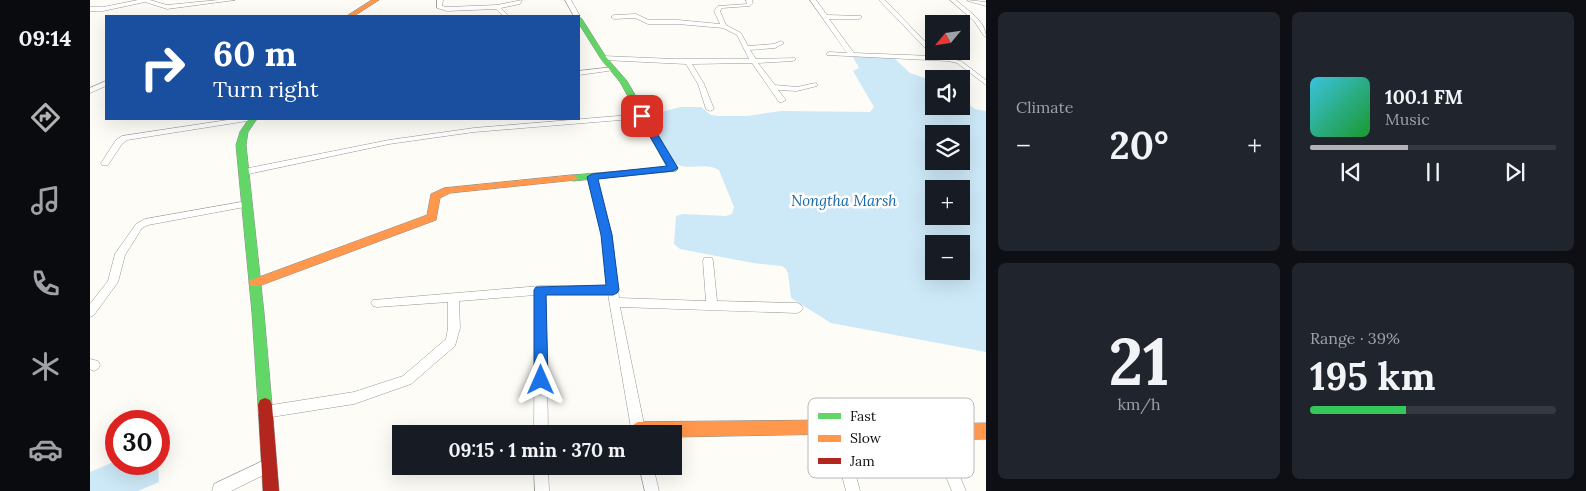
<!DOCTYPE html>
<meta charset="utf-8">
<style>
:root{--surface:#171b24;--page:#20242c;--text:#f1f3f6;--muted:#9ea1a6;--line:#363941;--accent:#b2b2b3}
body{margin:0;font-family:Lora,serif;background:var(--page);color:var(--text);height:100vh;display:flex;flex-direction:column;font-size:19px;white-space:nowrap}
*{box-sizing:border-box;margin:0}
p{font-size:16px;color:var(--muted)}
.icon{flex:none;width:28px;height:28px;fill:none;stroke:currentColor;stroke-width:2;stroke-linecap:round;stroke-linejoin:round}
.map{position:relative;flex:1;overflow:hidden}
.details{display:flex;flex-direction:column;gap:12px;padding:12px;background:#0d0f14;width:600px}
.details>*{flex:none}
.guide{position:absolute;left:15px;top:15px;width:475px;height:105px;border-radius:0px;box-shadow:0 5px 20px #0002;background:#1a4fa0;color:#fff;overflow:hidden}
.needle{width:32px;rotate:241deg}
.tools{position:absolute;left:835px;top:15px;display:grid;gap:10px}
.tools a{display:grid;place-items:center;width:45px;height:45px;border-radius:0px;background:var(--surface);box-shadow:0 5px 20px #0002;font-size:25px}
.speed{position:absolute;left:15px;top:410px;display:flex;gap:10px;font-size:25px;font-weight:700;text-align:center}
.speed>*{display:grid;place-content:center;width:65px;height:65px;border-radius:50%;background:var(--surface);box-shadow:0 5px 20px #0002;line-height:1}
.speed .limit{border:8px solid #d22;background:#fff;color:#111}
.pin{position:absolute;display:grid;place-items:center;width:42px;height:42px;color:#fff;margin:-21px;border-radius:10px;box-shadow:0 2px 8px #0006}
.me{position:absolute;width:55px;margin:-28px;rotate:0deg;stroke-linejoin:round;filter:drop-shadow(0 0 4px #0008)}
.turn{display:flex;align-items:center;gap:18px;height:105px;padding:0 25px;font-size:22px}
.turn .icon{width:65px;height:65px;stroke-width:2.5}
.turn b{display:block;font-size:35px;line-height:42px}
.big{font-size:38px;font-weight:700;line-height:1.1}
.details .card{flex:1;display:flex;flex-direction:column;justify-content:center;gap:8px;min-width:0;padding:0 18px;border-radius:8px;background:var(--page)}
.details .dial{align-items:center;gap:0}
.dial b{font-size:65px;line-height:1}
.song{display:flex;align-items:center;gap:15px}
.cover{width:60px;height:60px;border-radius:8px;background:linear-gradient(135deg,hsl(190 70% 55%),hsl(130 70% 35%))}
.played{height:5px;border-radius:2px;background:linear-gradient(90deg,var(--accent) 40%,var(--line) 40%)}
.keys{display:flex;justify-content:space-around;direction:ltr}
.heat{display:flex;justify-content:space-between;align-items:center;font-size:28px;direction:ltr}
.charge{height:8px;border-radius:4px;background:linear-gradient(90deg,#34c759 39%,var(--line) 0)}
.details .tiles{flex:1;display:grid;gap:12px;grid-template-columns:repeat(2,1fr)}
.trip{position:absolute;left:302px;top:425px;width:290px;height:50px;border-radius:0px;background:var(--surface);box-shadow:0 5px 20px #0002;font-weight:700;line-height:50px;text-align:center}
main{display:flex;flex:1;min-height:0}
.tabs{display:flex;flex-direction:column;width:90px;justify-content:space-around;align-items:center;background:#090b0e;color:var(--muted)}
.tabs .icon{width:35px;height:35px}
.tabs .current{color:var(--accent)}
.tabs b{font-size:22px;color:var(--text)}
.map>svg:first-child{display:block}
.water{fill:#cde8f7;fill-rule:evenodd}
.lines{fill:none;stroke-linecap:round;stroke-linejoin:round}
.street-casing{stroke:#979795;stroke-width:1}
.fast-casing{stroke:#8e8d8b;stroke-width:1}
.slow-casing{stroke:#8e8d8b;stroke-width:1}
.jam-casing{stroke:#8e8d8b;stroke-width:1}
.street{fill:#fffffe;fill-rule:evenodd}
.fast{fill:#63d668;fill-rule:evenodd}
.slow{fill:#ff974d;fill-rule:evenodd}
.jam{fill:#b3261e;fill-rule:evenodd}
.route{fill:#1a73e8;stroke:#114b97}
.labels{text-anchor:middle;stroke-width:5;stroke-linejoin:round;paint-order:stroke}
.water-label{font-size:15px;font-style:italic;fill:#1768a6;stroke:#fff}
.key{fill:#fff;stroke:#b8b8b8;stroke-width:1}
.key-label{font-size:14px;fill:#111}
</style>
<main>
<nav class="tabs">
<b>09:14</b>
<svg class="icon current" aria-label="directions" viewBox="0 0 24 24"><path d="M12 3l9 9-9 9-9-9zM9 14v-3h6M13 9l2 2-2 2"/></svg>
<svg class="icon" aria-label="music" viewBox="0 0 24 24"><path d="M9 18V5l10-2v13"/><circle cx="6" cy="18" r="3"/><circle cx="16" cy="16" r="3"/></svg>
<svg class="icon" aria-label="phone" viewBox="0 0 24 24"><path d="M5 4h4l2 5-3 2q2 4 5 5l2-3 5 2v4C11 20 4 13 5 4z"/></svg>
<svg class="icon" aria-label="climate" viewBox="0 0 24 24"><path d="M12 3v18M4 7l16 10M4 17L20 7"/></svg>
<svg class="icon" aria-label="car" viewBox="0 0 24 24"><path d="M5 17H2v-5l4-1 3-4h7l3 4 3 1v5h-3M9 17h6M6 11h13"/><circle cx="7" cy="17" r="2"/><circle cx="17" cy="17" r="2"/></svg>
</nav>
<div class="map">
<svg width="896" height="491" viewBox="0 0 896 491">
<rect width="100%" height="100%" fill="#fdfcf7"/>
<g class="water">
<path d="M765 56 804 58 820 73 844 81V106H871V99L885 109 896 111V352L741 323 701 298 698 273 696 269 692 266 663 263 590 249 584 244 586 216 593 214 636 216 642 214 644 207 629 170C615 161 598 172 585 163L558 117V115L591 107H611L621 115 629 116H657L691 111 780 112 784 107 763 71 769 68 763 57ZM844 134H871V161H844ZM844 189H871V216H844ZM844 244H871V271H844Z"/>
<path d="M26 461V464H68L69 482 48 491H0V472Z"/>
</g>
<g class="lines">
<g class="street-casing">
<g id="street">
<path d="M48 0H60L77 5 128 0H145L77 9 55 2 13 11H0V7H13Z"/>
<path d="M347 0H353L352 6 357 7 407 5 432 0 430 4 411 8 419 16H413L406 9 357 11 347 8Z"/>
<path d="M475 0H481L490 16 489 17 484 16Z"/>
<path d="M656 0H662L663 3 660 6 632 8 630 11 636 25 651 33 658 46 684 44 691 41 694 43 685 48 660 50 666 59 705 58 706 59 703 61 668 63 685 85 707 87 725 83 728 85 727 86 707 91 688 90 696 100 692 102H689L662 63 602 64 614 84 624 109 620 111 616 109 608 84 596 64 513 60 510 58 513 56 584 59H659L647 35 633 28 588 24H558L545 18 524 19 521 17 524 15 546 14 559 20H588L630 24 624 11 628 6 657 4Z"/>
<path d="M720 0H726L737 15 771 16 772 17 769 19H739L764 53 843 56 789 0H795L850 57 871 61 896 80V85L867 63 858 61 737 55 736 54 739 52 757 53Z"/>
<path d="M860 0H866C877 10 896 21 896 37L894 36 884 21Z"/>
<path d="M877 0 896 2V6L878 1Z"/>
<path d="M523 67 526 69 525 70 489 75V71Z"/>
<path d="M16 81V86L0 93V88Z"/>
<path d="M552 114H555V118L384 132 299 144 154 175 150 172 154 169 299 140 384 128Z"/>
<path d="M144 119H161L157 121 37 140 32 144 18 165H12L11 163 26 140 32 136Z"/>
<path d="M502 174 506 177 522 235 529 298 616 301 613 261 614 258H622L623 261 627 301 707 303 711 305 713 308 711 311 707 313 530 307 556 434H542L518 294H456L458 434H444L445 295 369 301 370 328 365 346 321 384 264 404 175 418 170 416 168 412 170 408 175 406 264 392 313 376 356 339 358 328V302L287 307 283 306 281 303 283 300 450 286H517L512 235 498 177Z"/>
<path d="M157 201 160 202 162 204 160 206 58 225 52 228 35 255 28 282 4 315 0 317V304L18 281 25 254 46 224 55 219Z"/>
<path d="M0 359 8 361 10 365 8 369 4 371 0 369Z"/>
<path d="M746 420 751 422 753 427 770 491H756L739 427 741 422Z"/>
<path d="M844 425 849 427 876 491H862L837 432 839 427Z"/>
<path d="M179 458 184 460 186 465 184 470 141 491H122L124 484Z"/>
<path d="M444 466H458L459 491H445Z"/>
<path d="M549 466H563L569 491H555Z"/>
</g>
</g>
<g class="fast-casing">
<g id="fast">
<path d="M489 17 492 19 516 57 537 81 588 169 586 171 483 181 478 178 483 175 577 167 530 82 511 59 489 24Z"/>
<path d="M159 119H167L158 132 156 145 174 313 182 405 180 410 175 412 170 410 168 405 162 313 146 145 150 132Z"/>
</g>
</g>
<g class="slow-casing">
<g id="slow">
<path d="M282 0H289L264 16H257Z"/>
<path d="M483 175 488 178 486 180 360 193 350 198 346 220 169 286H161L159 283 161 280 337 215 341 194 354 188Z"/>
<path d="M746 420 844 424 896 423V439L844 440 746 434 584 437V434H542L540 430 543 425 548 422Z"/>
</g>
</g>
<g class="jam-casing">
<path id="jam" d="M175 398 180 400 182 405 189 491H173L168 405 170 400Z"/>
</g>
<use href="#street" class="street"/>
<use href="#fast" class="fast"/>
<use href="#slow" class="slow"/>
<use href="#jam" class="jam"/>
</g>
<path class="route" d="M549 114H555L588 168 583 171 508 179 522 235 529 290 527 293 523 295H456L458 380 456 385 451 386 446 385 444 380V290L446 287 516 285 511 235 497 177 502 174 577 166 548 116Z"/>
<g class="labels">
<g class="water-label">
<text x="754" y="206">Nongtha Marsh</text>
</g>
</g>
<rect x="718" y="398" width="166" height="80" rx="8" class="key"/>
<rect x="728" y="413" width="23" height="6" fill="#63d668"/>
<rect x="728" y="435" width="23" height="7" fill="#ff974d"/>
<rect x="728" y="458" width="23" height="6" fill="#b3261e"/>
<g class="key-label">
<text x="760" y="421">Fast</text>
<text x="760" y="443">Slow</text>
<text x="760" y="466">Jam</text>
</g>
</svg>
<div class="tools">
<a><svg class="needle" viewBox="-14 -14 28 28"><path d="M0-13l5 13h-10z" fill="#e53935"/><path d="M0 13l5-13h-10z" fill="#9ea1a6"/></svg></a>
<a><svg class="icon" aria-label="sound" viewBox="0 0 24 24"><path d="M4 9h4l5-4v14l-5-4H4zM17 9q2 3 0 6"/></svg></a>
<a><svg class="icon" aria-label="layers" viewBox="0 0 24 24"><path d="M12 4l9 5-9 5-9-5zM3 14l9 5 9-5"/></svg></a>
<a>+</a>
<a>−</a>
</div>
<div class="speed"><div class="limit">30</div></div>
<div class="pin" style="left:552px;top:116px;background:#d93025"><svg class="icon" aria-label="arrive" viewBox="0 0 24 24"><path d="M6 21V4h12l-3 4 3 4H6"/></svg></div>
<svg class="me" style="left:451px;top:380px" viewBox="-20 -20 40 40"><path d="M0-17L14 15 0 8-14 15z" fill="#1a73e8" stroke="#fff" stroke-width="4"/></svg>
<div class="trip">09:15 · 1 min · 370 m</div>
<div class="guide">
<div class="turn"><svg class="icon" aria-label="right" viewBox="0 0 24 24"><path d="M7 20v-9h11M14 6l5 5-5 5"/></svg><div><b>60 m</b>Turn right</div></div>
</div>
</div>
<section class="details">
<div class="tiles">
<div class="card"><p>Climate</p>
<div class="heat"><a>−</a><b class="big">20°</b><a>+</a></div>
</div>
<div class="card">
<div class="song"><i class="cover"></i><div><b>100.1 FM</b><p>Music</p></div></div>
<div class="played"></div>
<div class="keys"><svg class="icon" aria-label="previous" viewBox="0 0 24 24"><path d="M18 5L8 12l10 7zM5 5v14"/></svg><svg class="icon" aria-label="pause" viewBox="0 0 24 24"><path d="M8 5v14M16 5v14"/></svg><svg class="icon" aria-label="next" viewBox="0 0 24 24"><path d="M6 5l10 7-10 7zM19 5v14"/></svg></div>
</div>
<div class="card dial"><b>21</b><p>km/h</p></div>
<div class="card"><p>Range · 39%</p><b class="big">195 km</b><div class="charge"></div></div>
</div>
</section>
</main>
